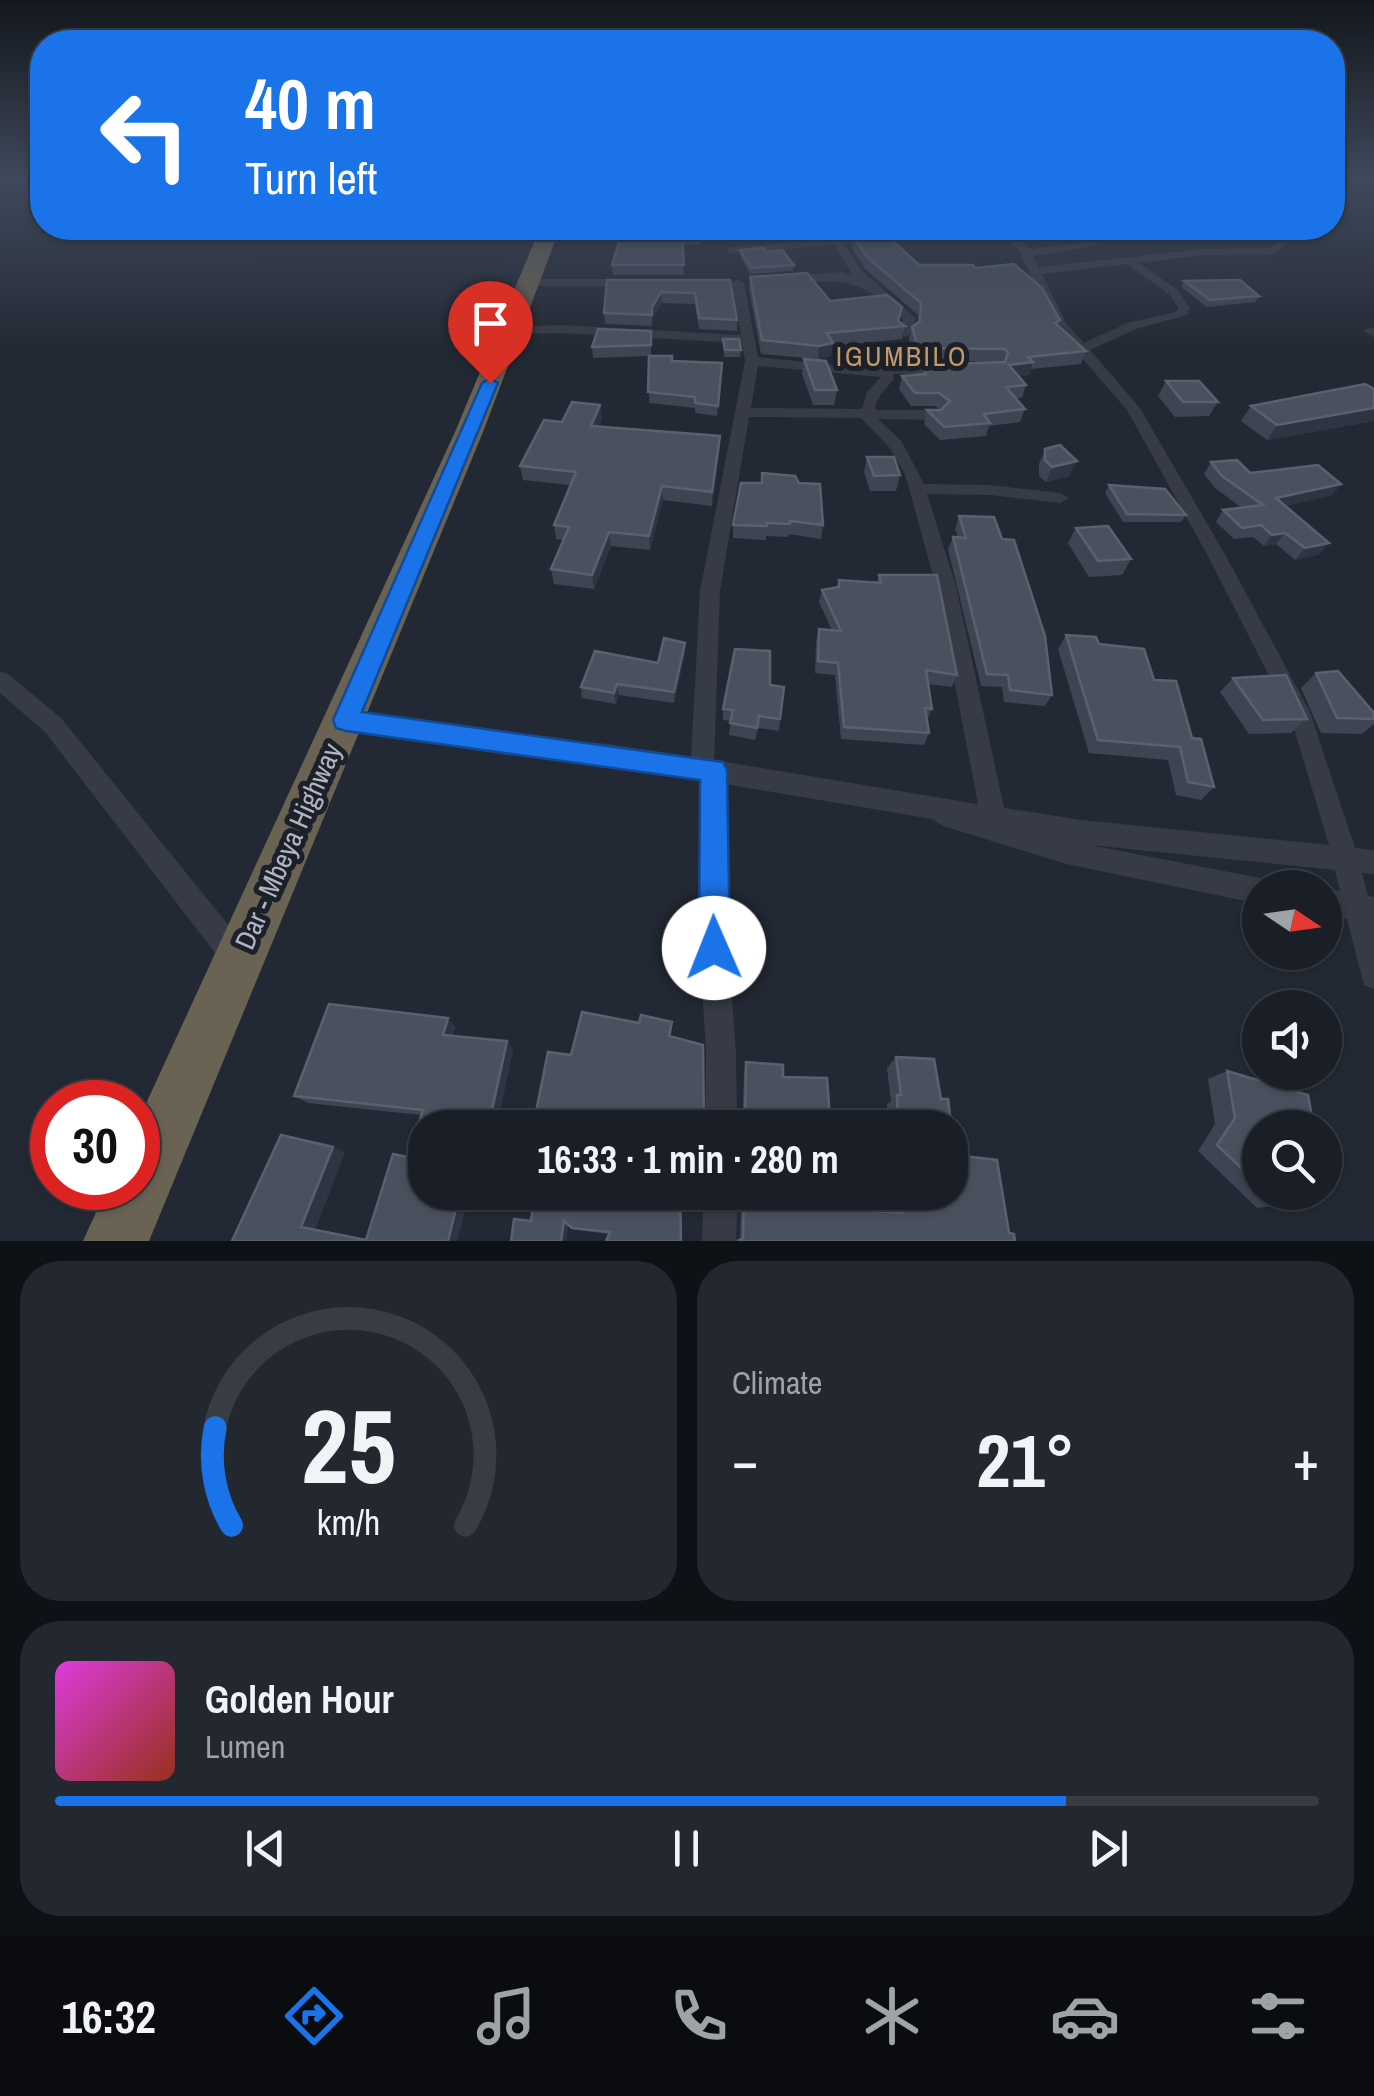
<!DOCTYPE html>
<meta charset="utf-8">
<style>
:root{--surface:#1a1f27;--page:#23272f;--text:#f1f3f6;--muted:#9fa2a7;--line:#383d44;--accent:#1a73e8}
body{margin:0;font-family:"Archivo Narrow",sans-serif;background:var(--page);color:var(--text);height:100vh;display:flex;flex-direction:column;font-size:38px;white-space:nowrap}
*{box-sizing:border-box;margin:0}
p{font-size:32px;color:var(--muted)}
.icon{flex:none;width:55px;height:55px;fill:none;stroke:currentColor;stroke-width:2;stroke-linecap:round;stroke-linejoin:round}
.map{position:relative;height:1241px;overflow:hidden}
.drawer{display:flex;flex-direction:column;gap:20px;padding:20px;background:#0e1115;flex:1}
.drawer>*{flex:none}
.banner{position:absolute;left:30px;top:30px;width:1315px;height:210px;border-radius:40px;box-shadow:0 2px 8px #0004,0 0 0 2px var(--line);background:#1a73e8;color:#fff;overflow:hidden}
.needle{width:65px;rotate:103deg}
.fabs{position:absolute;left:1242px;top:870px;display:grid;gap:20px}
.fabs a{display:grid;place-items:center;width:100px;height:100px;border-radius:50%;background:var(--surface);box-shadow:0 2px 8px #0004,0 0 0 2px var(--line);font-size:50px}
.speed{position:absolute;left:30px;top:1080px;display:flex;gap:20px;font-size:50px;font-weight:700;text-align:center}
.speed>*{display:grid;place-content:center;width:130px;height:130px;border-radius:50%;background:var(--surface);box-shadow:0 2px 8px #0004,0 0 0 2px var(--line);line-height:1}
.speed .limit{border:15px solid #d22;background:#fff;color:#111}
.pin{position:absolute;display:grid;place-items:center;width:85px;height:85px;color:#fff;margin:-102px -42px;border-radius:50% 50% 50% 0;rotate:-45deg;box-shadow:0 0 10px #0007}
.pin .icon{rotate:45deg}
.me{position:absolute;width:110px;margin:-55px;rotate:359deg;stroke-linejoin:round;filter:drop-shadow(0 0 8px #0008)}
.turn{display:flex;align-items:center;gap:35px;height:210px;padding:0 50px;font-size:45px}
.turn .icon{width:130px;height:130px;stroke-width:2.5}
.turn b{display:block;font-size:70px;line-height:85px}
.big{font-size:75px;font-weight:700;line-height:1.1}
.drawer .card{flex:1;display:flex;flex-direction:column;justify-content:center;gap:15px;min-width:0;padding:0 35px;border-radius:40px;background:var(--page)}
.drawer .dial{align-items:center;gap:0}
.dial svg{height:260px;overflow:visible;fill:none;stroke:var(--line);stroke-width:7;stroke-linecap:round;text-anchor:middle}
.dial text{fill:var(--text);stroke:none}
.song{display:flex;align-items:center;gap:30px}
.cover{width:120px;height:120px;border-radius:15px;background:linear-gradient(135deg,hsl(300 70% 55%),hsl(10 70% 35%))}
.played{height:10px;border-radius:5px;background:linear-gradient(90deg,var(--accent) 80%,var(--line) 80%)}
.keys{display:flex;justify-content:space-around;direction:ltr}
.heat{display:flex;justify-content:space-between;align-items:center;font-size:55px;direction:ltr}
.drawer .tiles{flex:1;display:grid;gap:20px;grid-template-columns:1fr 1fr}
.card:last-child{grid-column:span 2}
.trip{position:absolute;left:408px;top:1110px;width:560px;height:100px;border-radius:40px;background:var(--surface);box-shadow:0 2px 8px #0004,0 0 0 2px var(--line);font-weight:700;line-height:100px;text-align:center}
.tab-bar{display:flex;height:160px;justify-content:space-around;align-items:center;background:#0a0c10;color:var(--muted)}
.tab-bar .icon{width:70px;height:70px}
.tab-bar .active{color:var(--accent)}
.tab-bar b{font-size:45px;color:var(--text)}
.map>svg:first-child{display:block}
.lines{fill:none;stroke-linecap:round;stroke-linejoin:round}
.street{fill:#363b45;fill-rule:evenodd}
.highway{fill:#6a6354;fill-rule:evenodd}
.wall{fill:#3e4452}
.shaded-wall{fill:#2e3441}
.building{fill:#4a515e;stroke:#5a606e;stroke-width:2.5}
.route{fill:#1a73e8;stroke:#114b97;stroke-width:2.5}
.labels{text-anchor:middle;stroke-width:10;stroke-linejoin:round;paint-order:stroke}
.far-quarter-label{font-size:28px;letter-spacing:2.5px;fill:#c49869;stroke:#1b2029}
.street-label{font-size:28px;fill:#b0b5c1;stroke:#1b2029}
</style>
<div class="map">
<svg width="1374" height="1241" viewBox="0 0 1374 1241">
<rect width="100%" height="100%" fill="#232934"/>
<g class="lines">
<g class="street">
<path d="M825 228H835L841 238 966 229 971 232 966 235 845 245 861 270 916 318 913 333 906 337 899 333 903 319C856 278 849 279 787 284L781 280 787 276 843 272 853 276 835 245 731 253 725 250 731 247 831 239Z"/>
<path d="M998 228H1008L1029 249 1094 242 1099 245 1033 256 1039 267 1203 249 1269 248 1280 242 1285 245 1272 254 1203 255 1139 263 1178 290 1190 308 1187 315 1136 329 1090 350 1140 408 1227 558 1310 712 1355 848 1374 850V874L1362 873 1368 896 1374 897V989L1364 985 1347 919 1325 915V889L1340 891 1335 870 1090 845 1260 878 1269 882 1272 888H1260V904L1066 864 943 826 932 819 725 784 726 913 736 1053 737 1128H705L706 1053 698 913 701 780 608 764 505 755 345 729 337 727 334 720 337 713 345 711 505 735 608 744 691 757 700 591 745 361 742 343 561 333 509 334 504 333V327L561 325 741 335 732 283 738 279 744 283 758 357 877 369 906 364 954 367 956 370 949 374H893L894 379 881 394 875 406 877 410H935L943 415 935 420 878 419 902 442 924 484 990 485 1060 493 1069 498 1060 503 990 495 927 494 956 586 1004 808 1082 820 1329 845 1291 719 1209 558 1127 410 1055 327 1021 254ZM1127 264 1170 295 1178 308 1176 312 1127 323 1084 343 1066 323 1042 274ZM758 366 880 377V378L867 392 862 409 751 408ZM749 417 861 418 889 447 905 474 936 586 978 804 714 760 720 591Z"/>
<path d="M528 279H634L640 283 634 287 524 286V280Z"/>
<path d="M1370 327 1374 328V337L1363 331Z"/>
<path d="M0 671 8 674 61 718 246 947 250 957 246 967 236 971 226 967 45 732 0 693Z"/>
<path d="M704 1192H738L736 1241H702Z"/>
</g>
<path class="highway" d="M540 228H560L483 432 149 1241H83L107 1188H138V1121L455 432Z"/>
</g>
<g class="wall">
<path d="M617 228 700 234 699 244 682 245 684 275H613L612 265 619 242Z"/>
<path d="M840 228H871L870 232 843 234Z"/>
<path d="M853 237 919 265 975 268 1060 320 1058 325 1086 351 1081 364 1031 369 1029 375 1019 376 1026 385 1022 398H1016L1025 409 1020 422 989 426 986 436 940 440 924 424 927 410H941L935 406H911L899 389 902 376 921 374 924 365 1001 362 915 360 909 339 912 327 918 323V315L865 269 852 248Z"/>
<path d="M740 250 766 252 794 265 793 271 750 274 740 256Z"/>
<path d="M750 277 898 321 905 326 902 339 832 346 831 356 818 359 761 354 749 289Z"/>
<path d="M607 280H730L737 320V331L699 329 695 304 662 303 652 317V326L605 324 604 313Z"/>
<path d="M1184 281 1259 296 1255 302 1207 307 1181 287Z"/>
<path d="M651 331V356L672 361 722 363 717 416 695 413V408L649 403V356L593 358 592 347Z"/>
<path d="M723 339 741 350 740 357H724Z"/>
<path d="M804 359 837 390 834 405H813L802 374Z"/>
<path d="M1166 381 1218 402 1209 416 1175 417 1158 396Z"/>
<path d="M1374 389V421L1267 440 1241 421 1251 406Z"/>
<path d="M600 405 602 419 598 427 720 436 712 506 663 500 650 550 611 546 594 589 554 584 551 569 563 540 556 539 554 525 570 485 523 480 520 466 562 422Z"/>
<path d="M1045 449 1070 476 1046 482 1039 476V464Z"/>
<path d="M867 457 900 475 896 491H870L864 472Z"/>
<path d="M1211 462 1250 473 1341 484 1332 495 1285 506 1320 554 1295 560 1276 544 1264 546 1253 537 1234 539 1216 522 1223 510 1242 508 1215 488 1204 474Z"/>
<path d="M762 473 823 525 821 539 789 534 788 537 766 536V540L733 538V525L761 483Z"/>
<path d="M1109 485 1186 515 1181 522H1123L1105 493Z"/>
<path d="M959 516 1052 695 1045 706 1004 702 1002 687 981 686 948 549 953 537H958L955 529Z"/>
<path d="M1076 528 1131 559 1122 575 1089 577 1068 543Z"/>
<path d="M879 575 957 675 952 687 928 684 932 709 927 720 929 733 924 745 841 739 835 675 815 673 816 642 819 629 832 630 819 602 822 590 837 587 839 580 877 582Z"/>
<path d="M1066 635 1099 644 1154 680 1192 738 1214 787 1201 800 1176 795 1168 760 1089 753 1058 649Z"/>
<path d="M685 643V654L674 703 619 695 616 704 582 698 581 687 658 663Z"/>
<path d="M1316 673 1374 713V724L1362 734 1321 733 1301 688Z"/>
<path d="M1233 678 1307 719 1291 733 1249 734 1220 692Z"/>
<path d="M770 685 780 719 779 731 758 728 755 740 729 735 731 721 723 720V709Z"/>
<path d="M448 1018 455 1027 453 1036 507 1041 513 1050 500 1111 536 1112 571 1055 639 1023 672 1022 671 1036 704 1128H425V1192H470L457 1241H232L345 1152 315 1229 366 1239 408 1157 421 1115 308 1103 294 1096Z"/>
<path d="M896 1057 934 1059 941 1099H948L955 1155 997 1160 1009 1233 1014 1234 1015 1241H737L740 1240 741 1192H798L799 1206 891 1212V1192H950V1128H888L887 1104 891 1101 887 1068Z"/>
<path d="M746 1062 783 1077 830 1118 823 1126 784 1125V1128H742L744 1073Z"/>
<path d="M1227 1071 1260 1128V1192H1286L1279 1205 1257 1208 1198 1151 1215 1124 1208 1079Z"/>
<path d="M680 1192 609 1234 577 1230 568 1225 566 1241 531 1221Z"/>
</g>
<g class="shaded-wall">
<path d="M661 292 662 303 652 317V307Z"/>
<path d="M833 343 831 356 818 359 819 346Z"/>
<path d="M1033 362 1029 375 1005 378 1009 365Z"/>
<path d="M600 405 602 419 592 440 591 426Z"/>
<path d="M1374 408V421L1267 440 1277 425Z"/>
<path d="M720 436V450L712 506V492Z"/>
<path d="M1077 461 1070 476 1046 482 1052 467Z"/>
<path d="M1341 484 1332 495 1268 510 1276 498Z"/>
<path d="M662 486 663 500 650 550 649 536Z"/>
<path d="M609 532 611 546 594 589 592 575Z"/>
<path d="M1285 533 1276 544 1264 546 1272 535Z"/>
<path d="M1329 543 1320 554 1295 560 1305 548Z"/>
<path d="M685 643V654L674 703V692Z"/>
<path d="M617 684 619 695 616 704 614 693Z"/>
<path d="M448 1018 455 1027 451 1044 443 1035Z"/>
<path d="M507 1041 513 1050 499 1116 492 1110Z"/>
<path d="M333 1147 345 1152 315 1229 301 1227Z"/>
<path d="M460 1192H470L457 1241H448Z"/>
<path d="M564 1221 568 1224 566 1241H561Z"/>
</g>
<g class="building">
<path d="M617 228H697L700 234 682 235 684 265H612L622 233H617Z"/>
<path d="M885 234 919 265H973L975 268 1014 264 1042 288 1060 320 1055 323 1086 351 1028 357 1033 362 1009 365 1026 385 1006 387 1025 409 984 414 990 423 944 427 927 410H941L950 401 939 393H915L902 376 926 374 924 365 1005 362 1008 352 1004 349 918 348 912 327 920 321 921 303 867 257 853 237Z"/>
<path d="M764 248 766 252 782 250 794 265 751 268 740 250Z"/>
<path d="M807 273 830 301 887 295 902 307 898 321 905 326 827 333 833 343 819 346 762 340 750 277Z"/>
<path d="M607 280H730L737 320 699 318 695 293 661 292 652 307V315L604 313Z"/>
<path d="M1240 280 1259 296 1210 300 1184 281Z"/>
<path d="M598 329 651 331V345L592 347Z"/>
<path d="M723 339H739L741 350H725Z"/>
<path d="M649 356H672V361L722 363 718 406 695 403V397L648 392Z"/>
<path d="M804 359 826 361 837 390H815Z"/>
<path d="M1166 381H1199L1218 402H1183Z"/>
<path d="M1365 384 1374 389V408L1277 425 1251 406Z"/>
<path d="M572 402 600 405 591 426 720 436 712 492 662 486 649 536 609 532 592 575 551 569 569 527 554 525 576 472 520 466 544 420 562 422Z"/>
<path d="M1060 445 1077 461 1052 467 1045 460V449Z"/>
<path d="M867 457H894L900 475 874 476Z"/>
<path d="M1237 460 1250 473 1318 465 1341 484 1276 498 1329 543 1305 548 1285 533 1272 535 1261 525 1242 528 1223 510 1263 505 1222 476 1211 462Z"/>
<path d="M762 473 795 476 799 483 820 484 823 525 790 521V524L767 523V526L733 525 741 483H762Z"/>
<path d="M1109 485 1165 489 1186 515 1127 514Z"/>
<path d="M959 516 994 517 1002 539 1014 540 1045 636 1052 695 1010 690 1008 675 987 674 953 537 966 538Z"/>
<path d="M1108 526 1131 559 1098 561 1076 528Z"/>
<path d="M879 575H937L957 675 926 670 932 709 925 708 929 733 844 727 838 663 818 661 819 629 841 631 822 590 839 587V580L881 583Z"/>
<path d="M1066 635 1096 637 1099 644 1144 649 1154 680 1176 681 1192 738 1201 739 1214 787 1188 782 1180 747 1098 740Z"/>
<path d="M664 638 685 643 674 692 617 684 614 693 581 687 595 651 658 663Z"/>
<path d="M735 649 770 651V685L784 687 780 719 759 716 757 728 730 723 733 710 723 709Z"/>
<path d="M1338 671 1374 713V719L1337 718 1316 673Z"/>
<path d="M1286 675 1307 719 1263 720 1233 678Z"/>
<path d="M329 1004 448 1018 443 1035 507 1041 492 1110 536 1112 548 1052 571 1055 582 1012 639 1023 641 1015 672 1022 669 1036 703 1045 704 1128H425V1192H460L448 1241H232L281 1135 333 1147 301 1227 366 1240 393 1154 408 1157 423 1110 294 1096Z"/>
<path d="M896 1057 934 1059 941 1099H948L955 1155 997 1160 1009 1233 1014 1234 1015 1241H737L743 1238 744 1192H798L799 1206 902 1213V1192H950V1128H898L897 1095H901Z"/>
<path d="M746 1062 783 1065V1077L827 1078 830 1118 784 1116V1128H745Z"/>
<path d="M1227 1071 1308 1095 1314 1128H1260V1186L1217 1145 1235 1118Z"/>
<path d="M535 1192H680L681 1241H606L610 1232 572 1228 564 1221 561 1241H511L514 1219 531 1221Z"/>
<path d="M1266 1192H1286L1279 1205Z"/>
</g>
<linearGradient id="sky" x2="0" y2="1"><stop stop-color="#13171d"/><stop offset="0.51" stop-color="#3f495c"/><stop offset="1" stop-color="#3f495c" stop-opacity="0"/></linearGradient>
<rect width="1374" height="352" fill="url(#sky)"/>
<path class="route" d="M490 378 498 383 362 712 723 762 727 770 730 948 726 959 714 964 703 959 699 948 700 780 346 731 336 728 333 720 482 383Z"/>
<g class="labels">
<g class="far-quarter-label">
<text x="902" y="366">IGUMBILO</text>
</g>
<g class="street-label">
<text transform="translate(288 846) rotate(-66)" y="10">Dar - Mbeya Highway</text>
</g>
</g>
</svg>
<div class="fabs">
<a><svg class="needle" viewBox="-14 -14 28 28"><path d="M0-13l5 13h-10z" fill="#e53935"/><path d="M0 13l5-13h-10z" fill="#9fa2a7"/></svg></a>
<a><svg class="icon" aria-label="sound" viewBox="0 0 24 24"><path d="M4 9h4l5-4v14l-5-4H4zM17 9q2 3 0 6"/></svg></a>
<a><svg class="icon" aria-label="search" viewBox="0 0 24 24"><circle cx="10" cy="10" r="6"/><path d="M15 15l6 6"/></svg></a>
</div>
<div class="speed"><div class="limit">30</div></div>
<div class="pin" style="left:490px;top:383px;background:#d93025"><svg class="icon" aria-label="arrive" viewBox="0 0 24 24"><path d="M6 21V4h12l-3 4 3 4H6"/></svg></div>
<svg class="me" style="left:714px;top:948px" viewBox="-20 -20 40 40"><circle r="19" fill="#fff"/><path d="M0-13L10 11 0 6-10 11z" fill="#1a73e8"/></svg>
<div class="trip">16:33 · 1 min · 280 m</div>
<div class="banner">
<div class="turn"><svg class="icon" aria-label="left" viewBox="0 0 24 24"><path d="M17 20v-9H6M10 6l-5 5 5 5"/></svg><div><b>40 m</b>Turn left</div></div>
</div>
</div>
<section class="drawer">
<div class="tiles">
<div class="card dial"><svg viewBox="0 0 100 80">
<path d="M14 69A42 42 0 1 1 86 69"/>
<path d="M14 69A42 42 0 0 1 9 39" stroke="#1a73e8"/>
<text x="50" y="56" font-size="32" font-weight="700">25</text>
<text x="50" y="72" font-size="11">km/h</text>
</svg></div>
<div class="card"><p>Climate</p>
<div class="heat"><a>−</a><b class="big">21°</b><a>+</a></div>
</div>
<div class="card">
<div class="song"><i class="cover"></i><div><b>Golden Hour</b><p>Lumen</p></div></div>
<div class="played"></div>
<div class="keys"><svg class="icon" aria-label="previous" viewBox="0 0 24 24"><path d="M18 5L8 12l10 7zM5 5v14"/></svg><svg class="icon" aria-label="pause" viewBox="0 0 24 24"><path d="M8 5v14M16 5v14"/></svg><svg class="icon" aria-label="next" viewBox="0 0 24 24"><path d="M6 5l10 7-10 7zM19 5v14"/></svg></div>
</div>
</div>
</section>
<nav class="tab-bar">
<b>16:32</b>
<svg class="icon active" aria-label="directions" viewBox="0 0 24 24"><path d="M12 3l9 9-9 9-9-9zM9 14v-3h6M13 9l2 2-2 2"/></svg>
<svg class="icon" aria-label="music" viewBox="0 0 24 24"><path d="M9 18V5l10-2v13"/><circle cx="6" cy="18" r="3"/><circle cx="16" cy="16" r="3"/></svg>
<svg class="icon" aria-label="phone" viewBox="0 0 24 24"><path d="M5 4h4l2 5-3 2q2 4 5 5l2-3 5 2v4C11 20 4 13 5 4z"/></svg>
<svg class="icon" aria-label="climate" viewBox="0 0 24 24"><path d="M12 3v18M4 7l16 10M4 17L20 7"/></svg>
<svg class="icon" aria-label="car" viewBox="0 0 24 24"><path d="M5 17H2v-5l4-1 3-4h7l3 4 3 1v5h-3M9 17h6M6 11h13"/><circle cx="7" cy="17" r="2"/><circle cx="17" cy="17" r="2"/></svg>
<svg class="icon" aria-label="filters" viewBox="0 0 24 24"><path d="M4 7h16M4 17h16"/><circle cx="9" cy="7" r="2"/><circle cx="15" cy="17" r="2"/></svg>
</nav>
